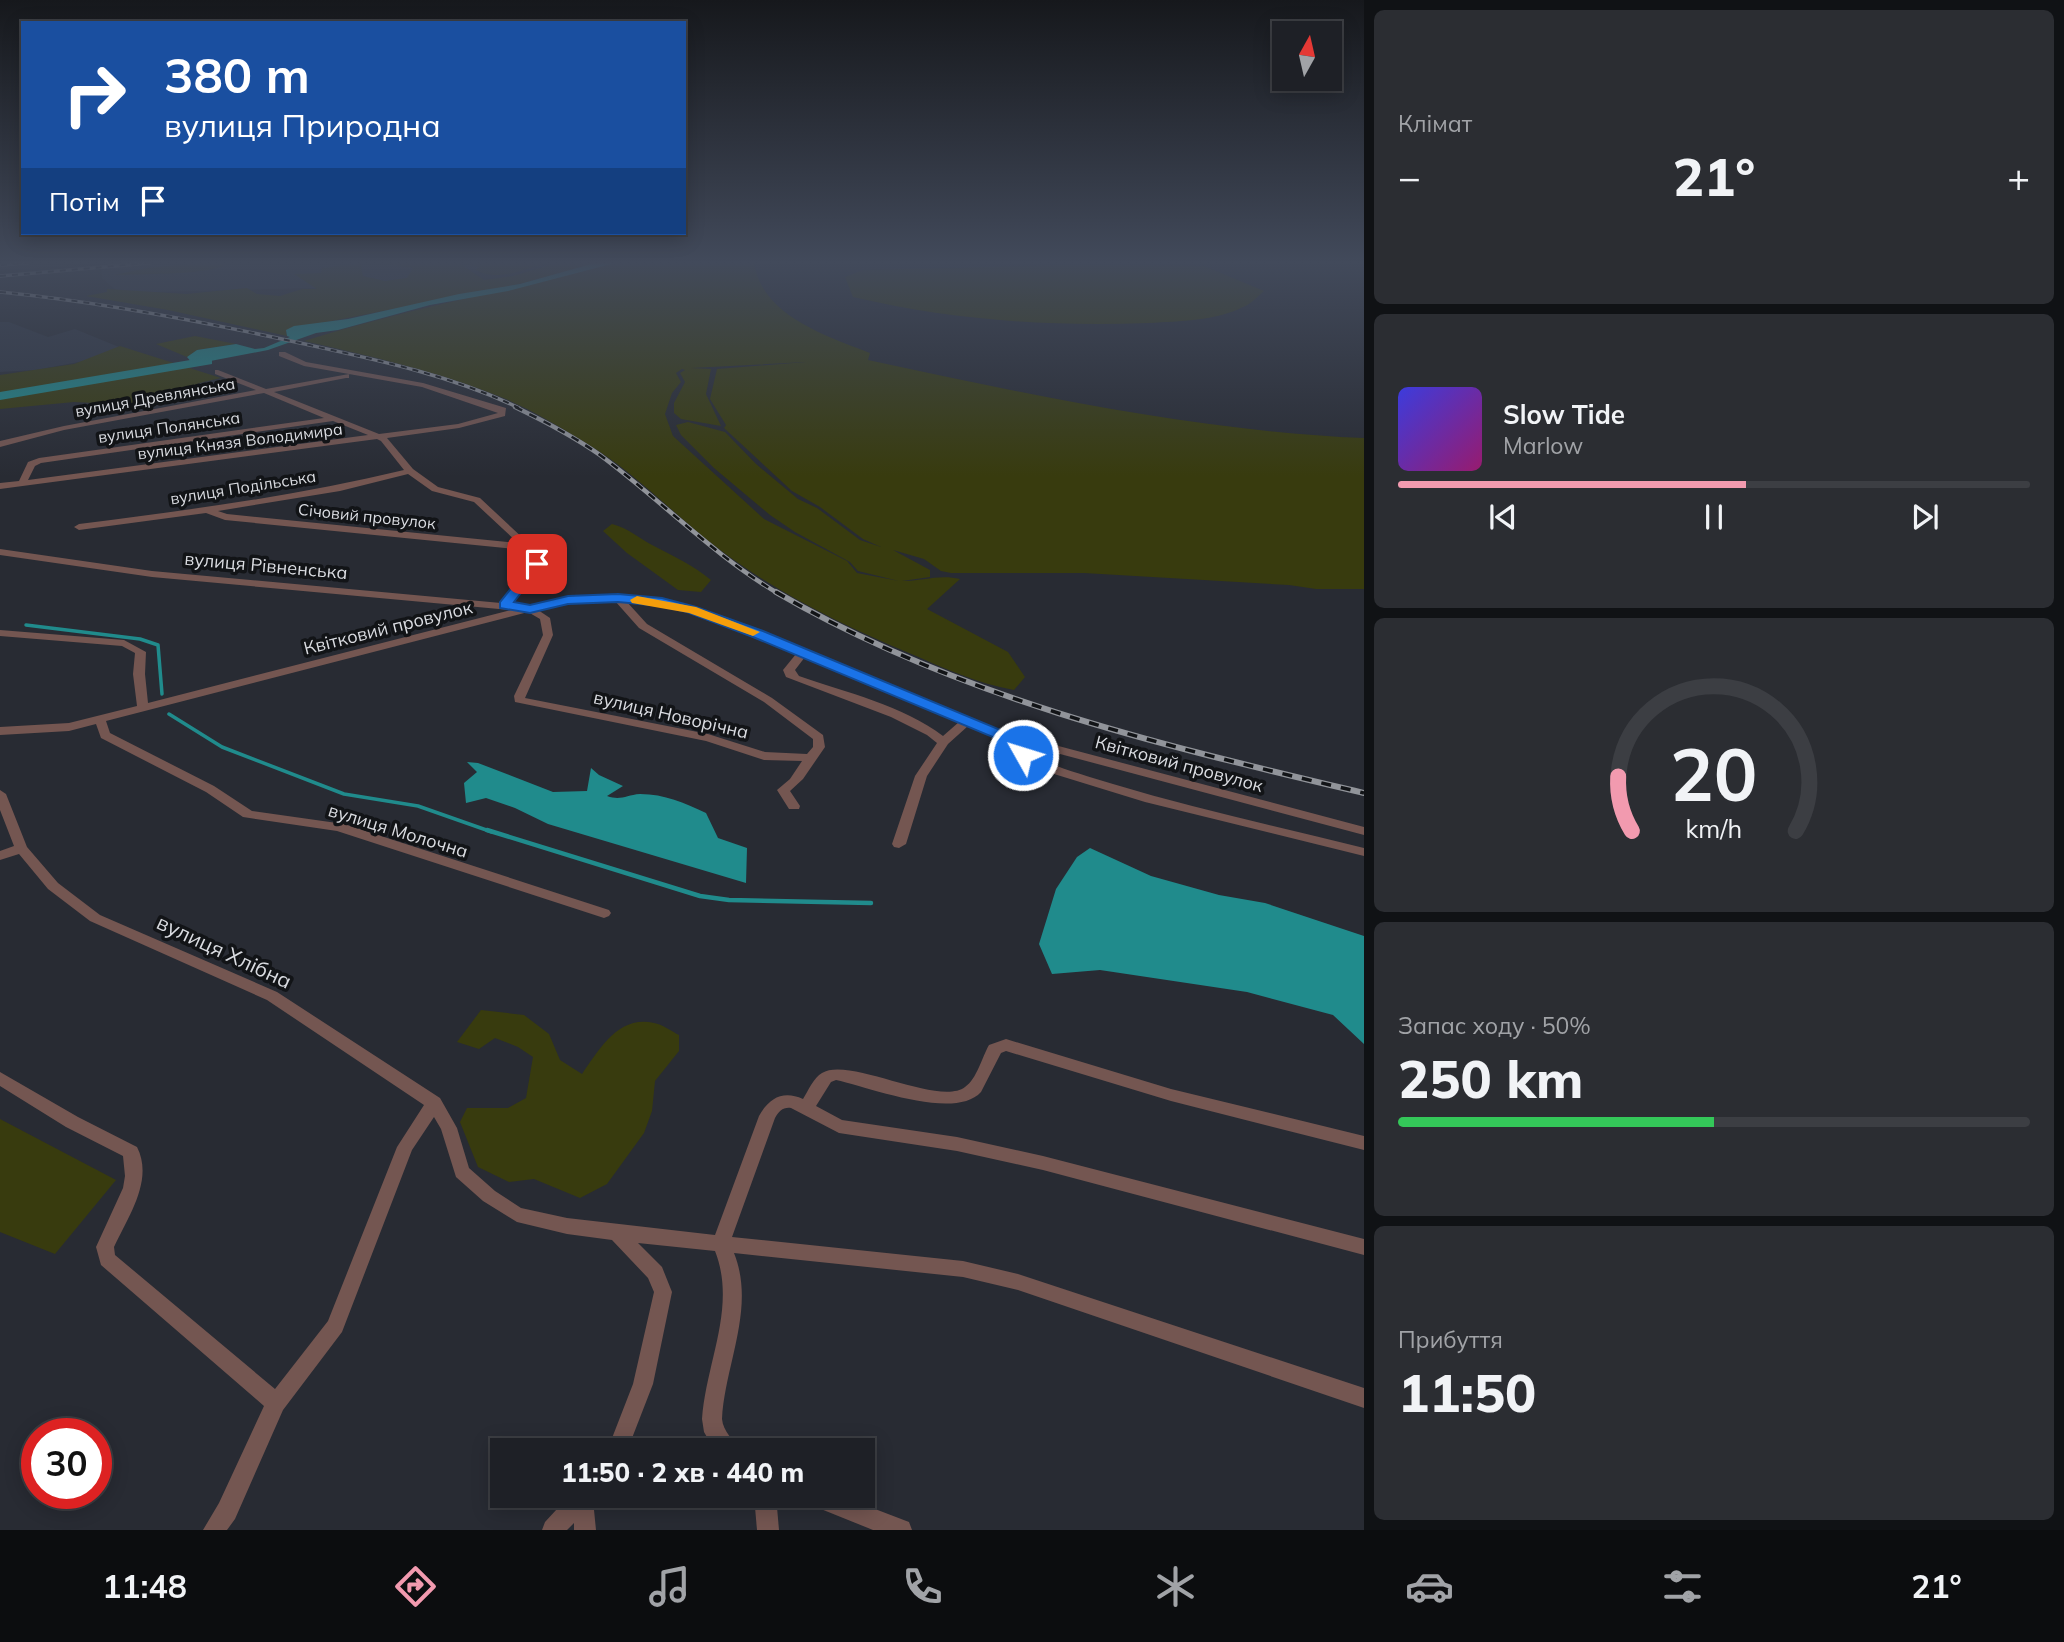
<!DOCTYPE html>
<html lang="uk">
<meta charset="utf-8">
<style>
:root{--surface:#1e2026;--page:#2b2d32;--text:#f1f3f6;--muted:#a1a3a7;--line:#3c3e43;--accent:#f29aaf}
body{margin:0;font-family:Mulish,sans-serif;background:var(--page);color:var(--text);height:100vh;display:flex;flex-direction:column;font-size:26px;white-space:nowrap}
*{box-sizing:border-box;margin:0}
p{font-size:23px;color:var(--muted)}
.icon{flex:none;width:38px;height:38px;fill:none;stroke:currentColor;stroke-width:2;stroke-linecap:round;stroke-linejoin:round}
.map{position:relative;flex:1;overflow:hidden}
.drawer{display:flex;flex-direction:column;gap:10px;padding:10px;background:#101215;width:700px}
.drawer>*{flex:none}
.guide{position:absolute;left:21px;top:21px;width:665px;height:214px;border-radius:0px;box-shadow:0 4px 18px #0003,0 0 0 2px var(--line);background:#1a4fa0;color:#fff;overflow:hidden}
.needle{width:46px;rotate:8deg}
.tools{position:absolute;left:1272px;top:21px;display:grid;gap:14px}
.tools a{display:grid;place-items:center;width:70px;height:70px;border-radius:0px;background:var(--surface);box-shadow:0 4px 18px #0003,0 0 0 2px var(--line);font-size:35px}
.speed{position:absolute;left:21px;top:1418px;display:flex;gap:14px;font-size:35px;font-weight:700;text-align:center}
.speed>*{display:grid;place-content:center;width:91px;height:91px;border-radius:50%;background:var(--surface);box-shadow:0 4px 18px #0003,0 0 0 2px var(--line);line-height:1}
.speed .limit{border:10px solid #d22;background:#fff;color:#111}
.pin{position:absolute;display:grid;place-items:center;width:60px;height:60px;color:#fff;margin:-30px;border-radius:14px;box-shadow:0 4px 10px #0006}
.me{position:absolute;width:77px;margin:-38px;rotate:309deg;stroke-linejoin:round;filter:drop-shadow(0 0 5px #0008)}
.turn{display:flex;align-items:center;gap:24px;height:147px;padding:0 28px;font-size:32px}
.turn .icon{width:91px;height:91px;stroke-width:2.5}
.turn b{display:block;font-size:49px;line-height:60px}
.then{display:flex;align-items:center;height:66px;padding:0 28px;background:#0003;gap:14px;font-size:26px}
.big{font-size:52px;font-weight:800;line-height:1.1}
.drawer .card{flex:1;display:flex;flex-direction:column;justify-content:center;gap:10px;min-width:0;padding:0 24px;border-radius:10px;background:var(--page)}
.drawer .dial{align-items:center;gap:0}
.dial svg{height:182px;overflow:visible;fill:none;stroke:var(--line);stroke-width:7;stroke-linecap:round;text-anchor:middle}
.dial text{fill:var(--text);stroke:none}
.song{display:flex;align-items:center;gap:21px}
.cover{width:84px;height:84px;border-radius:10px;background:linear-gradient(135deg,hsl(240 70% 55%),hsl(320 70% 35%))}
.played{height:7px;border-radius:4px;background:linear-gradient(90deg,var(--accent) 55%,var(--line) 55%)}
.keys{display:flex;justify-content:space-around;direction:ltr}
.heat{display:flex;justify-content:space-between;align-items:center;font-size:38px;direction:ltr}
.charge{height:10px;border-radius:5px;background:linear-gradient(90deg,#34c759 50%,var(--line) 0)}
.trip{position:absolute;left:490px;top:1438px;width:385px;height:70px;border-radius:0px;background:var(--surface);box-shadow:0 4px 18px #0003,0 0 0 2px var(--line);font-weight:800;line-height:70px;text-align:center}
.menu{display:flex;height:112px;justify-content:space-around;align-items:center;background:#0c0d0f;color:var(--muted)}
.menu .icon{width:49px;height:49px}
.menu .selected{color:var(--accent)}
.menu b{font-size:32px;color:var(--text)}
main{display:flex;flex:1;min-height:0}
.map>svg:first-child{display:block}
.built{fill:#2f3542}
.green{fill:#383b0e;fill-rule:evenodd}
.water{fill:#208b8c}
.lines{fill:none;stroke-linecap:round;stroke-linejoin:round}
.stream-far1{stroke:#208b8c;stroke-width:3.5}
.stream{stroke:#208b8c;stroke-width:4.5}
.river{fill:#208b8c;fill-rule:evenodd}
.street{fill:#745651;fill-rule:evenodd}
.rail-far2-casing{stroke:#91949a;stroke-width:3.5}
.rail-far1-casing{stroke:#91949a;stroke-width:4.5}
.rail-casing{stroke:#91949a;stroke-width:6}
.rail-far2{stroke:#121417;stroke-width:2;stroke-dasharray:6;stroke-linecap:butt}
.rail-far1{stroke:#121417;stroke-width:2.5;stroke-dasharray:8;stroke-linecap:butt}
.rail{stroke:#121417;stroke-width:3.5;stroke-dasharray:10;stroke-linecap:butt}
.route{fill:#1a73e8;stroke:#114b97;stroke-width:2}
.slow{fill:#f59e0b}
.labels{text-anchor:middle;stroke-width:7;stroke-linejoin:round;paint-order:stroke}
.far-street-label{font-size:16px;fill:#dadce1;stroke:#121417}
.street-label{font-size:18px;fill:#dadce1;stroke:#121417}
.near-street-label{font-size:21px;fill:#dadce1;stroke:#121417}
</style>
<main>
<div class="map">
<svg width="1364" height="1530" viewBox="0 0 1364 1530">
<rect width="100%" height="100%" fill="#282b33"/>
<g class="built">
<path d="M0 263H511L433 285 119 293 102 278 101 263 0 271Z"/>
<path d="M0 322H9L48 337 75 329 119 347 95 359 36 370 0 372Z"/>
</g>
<g class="green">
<path d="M201 263 226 264C213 275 136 274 114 275L147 268Z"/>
<path d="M360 263 363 276 385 281 407 278 413 268 384 263H459L484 280 513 276 557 263H595L520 284 286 330 287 336 168 310 86 296 107 292V289L186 294 247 288 257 294 280 296 302 289H317L294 274 321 273 322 268Z"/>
<path d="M464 263H548C523 269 500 282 475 270L479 267Z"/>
<path d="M615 263H754C762 316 827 336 870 353L868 360C1031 395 1197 431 1364 438V589H1316L1289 585 1084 573H951L941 571 924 559 893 550 930 570V577L902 581C923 581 940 574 960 579L927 609 1008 652 1025 677 1014 690C976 683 944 668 909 653 842 625 777 593 719 549 674 515 635 472 586 443 555 424 522 404 488 392 428 369 366 355 304 341 406 309 511 290 615 263ZM806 362 717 369 710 399 726 425 724 428 792 491 820 507 863 539 881 547 860 540 817 508 798 499 756 464 725 432 688 422 676 425 681 435 714 468 770 515 795 532 850 562 858 571 899 581 857 573 847 561 764 519 673 436 665 414 672 393 681 382 676 373 682 369 685 370 680 373 685 382 674 403V413L681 419 721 426 706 394 711 369 691 368Z"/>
<path d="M1070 265 1204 266 1264 291C1258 296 1251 304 1243 307 1215 321 1180 321 1149 323 1050 327 951 320 853 297L845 277 863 270Z"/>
<path d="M195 336 236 344 197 350 187 357 156 344Z"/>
<path d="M120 346 221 378C177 387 139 408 93 408L95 403 74 402 0 409V375L74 364Z"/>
<path d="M612 524C630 529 637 537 652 545 673 556 693 565 711 580L701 592 678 590 627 553 603 531Z"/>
<path d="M481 1010 524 1015 549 1034 560 1060 582 1074C599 1050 618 1015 654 1023 662 1024 671 1031 679 1035V1051L655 1081 652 1111 644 1133 607 1184 580 1198 534 1179 509 1182 478 1167 460 1122 467 1108H508L526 1098 533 1057 518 1047 495 1038 479 1049 457 1042Z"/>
<path d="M0 1119 116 1180 55 1254 0 1232Z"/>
</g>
<g class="water">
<path d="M595 263H615L508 291 430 305 338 330 316 333 268 350 179 367 192 363 187 357 197 350 236 344 255 349 264 348 290 337 287 336 286 330 294 326 348 319 459 294 520 284Z"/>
<path d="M467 762 478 763 553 792 587 791 591 768 599 775 623 786 607 796C621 801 626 795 640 794 665 794 684 803 706 813L718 838 747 848 746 883 548 824 515 808 486 798 466 803 464 783 477 772Z"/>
<path d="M1090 848 1151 876 1219 895 1265 903 1364 936V1044L1333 1015 1247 992 1100 970 1052 974 1039 944 1056 889 1077 857Z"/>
</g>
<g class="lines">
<g class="stream-far1">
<path d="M26 625 140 639 158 645 162 694"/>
<path d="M169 714 222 747 344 794 418 806 492 832"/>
</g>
<path class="stream" d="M487 830 700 896 729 900 871 903"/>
<path class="river" d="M208 357 212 358V364L0 400V392Z"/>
<g class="street">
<path d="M279 352H285L306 362 423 383 506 408 505 416 459 428 387 438 413 469 438 487 480 498 541 555 542 564 511 604 529 606 568 597 618 595 662 599 696 607 762 632 1002 731 1364 827V835L1015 742C1043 766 1079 773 1113 784 1196 809 1280 827 1364 848V856L1145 802 1041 770 1019 758 996 737 968 726 948 744 927 776 906 844 899 848 894 847 892 844 915 776 937 743 927 735 891 717 786 677 783 670 796 654 689 611 662 605 627 602 647 624 772 698 823 735 825 747 803 779 790 791 800 806 799 809H789L777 790 790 779 802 761 764 760 706 741 515 702 514 696 543 635 540 619 528 612 106 721 110 733 214 786 252 811 344 824 609 910 611 913 609 916 604 918 337 831 243 817 206 792 101 738 96 724 69 731 0 735V727L69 723 137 706 133 674 135 653 122 646 0 636V630L124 640 146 652 145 674 148 703 511 610 152 577 0 555V549L152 571 501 603 532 564 533 558 525 550 225 520 206 513 79 530 74 527 79 524C188 510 297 496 404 470L381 441 377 439 0 489V483L19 481 28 462 39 458 324 418 264 393 64 430 0 447V441L64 426 256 390 215 374V370H218L266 389 349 374V378H346L274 392 379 434 458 424 498 413 422 387 304 366 279 356ZM333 421 368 435 28 480 35 466 41 463ZM408 474 432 491 474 502 518 543 227 514 218 511 340 491ZM615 601 639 628 764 702 813 739V747L807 754 765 752 708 734 525 698 553 635 550 618 538 610 568 603ZM805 657 959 722 943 736C904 706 845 692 799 676L795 670Z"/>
<path d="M0 790 6 794 27 847 58 883 100 915 277 992 440 1098 457 1128 469 1168 495 1191 521 1208 567 1218 715 1235 759 1116C769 1098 783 1090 803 1099 808 1091 814 1077 822 1073 849 1056 939 1107 965 1087 977 1079 982 1057 989 1045L1006 1039 1171 1089 1364 1136V1150L1171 1101 1006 1051 1001 1053 981 1092C955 1121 869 1087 836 1080L831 1082 816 1106 842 1120 957 1137 1043 1156 1364 1239V1255L1043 1170 957 1151 839 1133 791 1108C783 1107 779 1111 775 1118L732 1237 963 1261 1018 1274 1364 1388V1408L1018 1290 963 1277 734 1253C756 1308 725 1364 722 1419 723 1432 734 1439 739 1451H715L704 1432 702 1419C706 1362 737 1307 715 1251L638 1243 662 1267 672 1292 653 1384 627 1451H607L633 1384 654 1292 648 1278 612 1240 567 1234 517 1222 483 1201 456 1177 441 1129 434 1117 412 1150 342 1332 283 1410 235 1519 227 1530H203L219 1503 264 1406 101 1265 96 1247 123 1188 125 1176 123 1156 66 1127 0 1086V1072L78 1117 137 1147C154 1180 128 1217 114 1247L115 1255 275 1389 328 1321 397 1147 424 1105 267 1000 90 921 48 889 19 854 0 860V851L14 846 0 810Z"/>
<path d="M569 1496H594L593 1500 596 1530H574V1523L567 1530H542L545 1522Z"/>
<path d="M754 1496H776L779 1530H757Z"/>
<path d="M803 1496H841L909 1522 912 1530H873L806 1503Z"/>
</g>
<g class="rail-far2-casing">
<g id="rail-far2">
<path d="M1 265 27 263"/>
<path d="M0 276 149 263"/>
<path d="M0 292C101 302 200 321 300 343 373 359 451 375 519 408"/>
</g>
</g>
<g class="rail-far1-casing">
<path id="rail-far1" d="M515 407C544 421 573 436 600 455 661 500 713 555 779 594"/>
</g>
<g class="rail-casing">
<path id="rail" d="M776 592C958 698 1161 745 1364 793"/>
</g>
<use href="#rail-far2" class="rail-far2"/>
<use href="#rail-far1" class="rail-far1"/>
<use href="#rail" class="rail"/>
</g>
<linearGradient id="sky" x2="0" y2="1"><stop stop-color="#16181c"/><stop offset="0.55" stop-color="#424a5b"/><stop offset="1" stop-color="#424a5b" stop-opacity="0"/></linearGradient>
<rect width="1364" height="477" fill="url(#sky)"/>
<path class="route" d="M537 560 543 564 514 602 530 605 568 596 618 594 662 598 696 607 763 631 1003 731 1031 755 1029 758H1017L993 737 753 637 687 612 662 606 618 602 568 604 530 613 500 608V602L533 561Z"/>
<path class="slow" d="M637 596 696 607 760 632 753 636 689 613 632 603 630 600Z"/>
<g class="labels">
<g class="far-street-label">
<text transform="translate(155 397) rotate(-10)" y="6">вулиця Древлянська</text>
<text transform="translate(169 427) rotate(-8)" y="6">вулиця Полянська</text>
<text transform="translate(240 441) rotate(-7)" y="6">вулиця Князя Володимира</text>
<text transform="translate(243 487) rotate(-9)" y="6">вулиця Подільська</text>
<text transform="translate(367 516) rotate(6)" y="6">Січовий провулок</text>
</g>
<g class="street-label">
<text transform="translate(266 566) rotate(5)" y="6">вулиця Рівненська</text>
<text transform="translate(388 628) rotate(-14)" y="6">Квітковий провулок</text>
<text transform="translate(671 715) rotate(13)" y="6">вулиця Новорічна</text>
<text transform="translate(1179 764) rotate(15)" y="6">Квітковий провулок</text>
<text transform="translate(398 831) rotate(17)" y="6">вулиця Молочна</text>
</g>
<g class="near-street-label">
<text transform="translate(224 952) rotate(25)" y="7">вулиця Хлібна</text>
</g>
</g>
</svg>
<div class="tools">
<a><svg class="needle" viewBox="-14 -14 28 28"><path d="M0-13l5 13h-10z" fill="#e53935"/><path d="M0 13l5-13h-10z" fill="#a1a3a7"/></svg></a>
</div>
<div class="speed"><div class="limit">30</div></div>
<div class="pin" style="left:537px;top:564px;background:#d93025"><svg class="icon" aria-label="arrive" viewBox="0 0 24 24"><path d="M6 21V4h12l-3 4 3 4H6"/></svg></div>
<svg class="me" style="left:1023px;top:755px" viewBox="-20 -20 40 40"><circle r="17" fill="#1a73e8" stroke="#fff" stroke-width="3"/><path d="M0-11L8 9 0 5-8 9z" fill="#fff"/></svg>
<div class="trip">11:50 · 2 хв · 440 m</div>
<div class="guide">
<div class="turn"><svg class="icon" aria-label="right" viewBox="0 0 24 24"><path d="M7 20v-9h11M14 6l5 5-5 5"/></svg><div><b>380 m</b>вулиця Природна</div></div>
<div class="then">Потім<svg class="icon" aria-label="arrive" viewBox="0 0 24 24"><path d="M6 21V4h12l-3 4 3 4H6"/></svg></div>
</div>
</div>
<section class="drawer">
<div class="card"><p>Клімат</p>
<div class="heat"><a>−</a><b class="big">21°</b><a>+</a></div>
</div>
<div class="card">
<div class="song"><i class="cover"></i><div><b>Slow Tide</b><p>Marlow</p></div></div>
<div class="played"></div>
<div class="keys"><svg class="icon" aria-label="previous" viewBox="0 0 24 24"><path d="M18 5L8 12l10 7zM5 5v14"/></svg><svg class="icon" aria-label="pause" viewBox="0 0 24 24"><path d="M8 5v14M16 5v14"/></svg><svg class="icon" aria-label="next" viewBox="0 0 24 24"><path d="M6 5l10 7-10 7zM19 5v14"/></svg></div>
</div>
<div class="card dial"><svg viewBox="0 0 100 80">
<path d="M14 69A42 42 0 1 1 86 69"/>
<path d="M14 69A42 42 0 0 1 8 45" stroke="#f29aaf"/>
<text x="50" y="56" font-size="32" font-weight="700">20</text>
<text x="50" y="72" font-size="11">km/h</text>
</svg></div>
<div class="card"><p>Запас ходу · 50%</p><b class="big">250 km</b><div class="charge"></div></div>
<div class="card"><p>Прибуття</p><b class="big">11:50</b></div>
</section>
</main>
<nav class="menu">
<b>11:48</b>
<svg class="icon selected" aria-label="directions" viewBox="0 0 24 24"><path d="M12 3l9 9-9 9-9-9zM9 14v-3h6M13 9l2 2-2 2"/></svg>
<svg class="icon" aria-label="music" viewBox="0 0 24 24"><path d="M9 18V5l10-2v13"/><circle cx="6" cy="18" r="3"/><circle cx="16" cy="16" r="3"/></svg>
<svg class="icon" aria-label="phone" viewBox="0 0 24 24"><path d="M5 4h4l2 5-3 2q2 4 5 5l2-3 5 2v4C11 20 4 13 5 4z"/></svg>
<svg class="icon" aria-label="climate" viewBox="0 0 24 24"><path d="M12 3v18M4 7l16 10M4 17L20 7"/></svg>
<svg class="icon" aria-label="car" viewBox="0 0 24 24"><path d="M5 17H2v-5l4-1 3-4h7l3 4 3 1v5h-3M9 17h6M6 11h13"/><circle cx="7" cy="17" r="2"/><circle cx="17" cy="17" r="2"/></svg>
<svg class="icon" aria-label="filters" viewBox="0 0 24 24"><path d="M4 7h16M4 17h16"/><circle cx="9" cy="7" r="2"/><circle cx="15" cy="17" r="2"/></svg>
<b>21°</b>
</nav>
